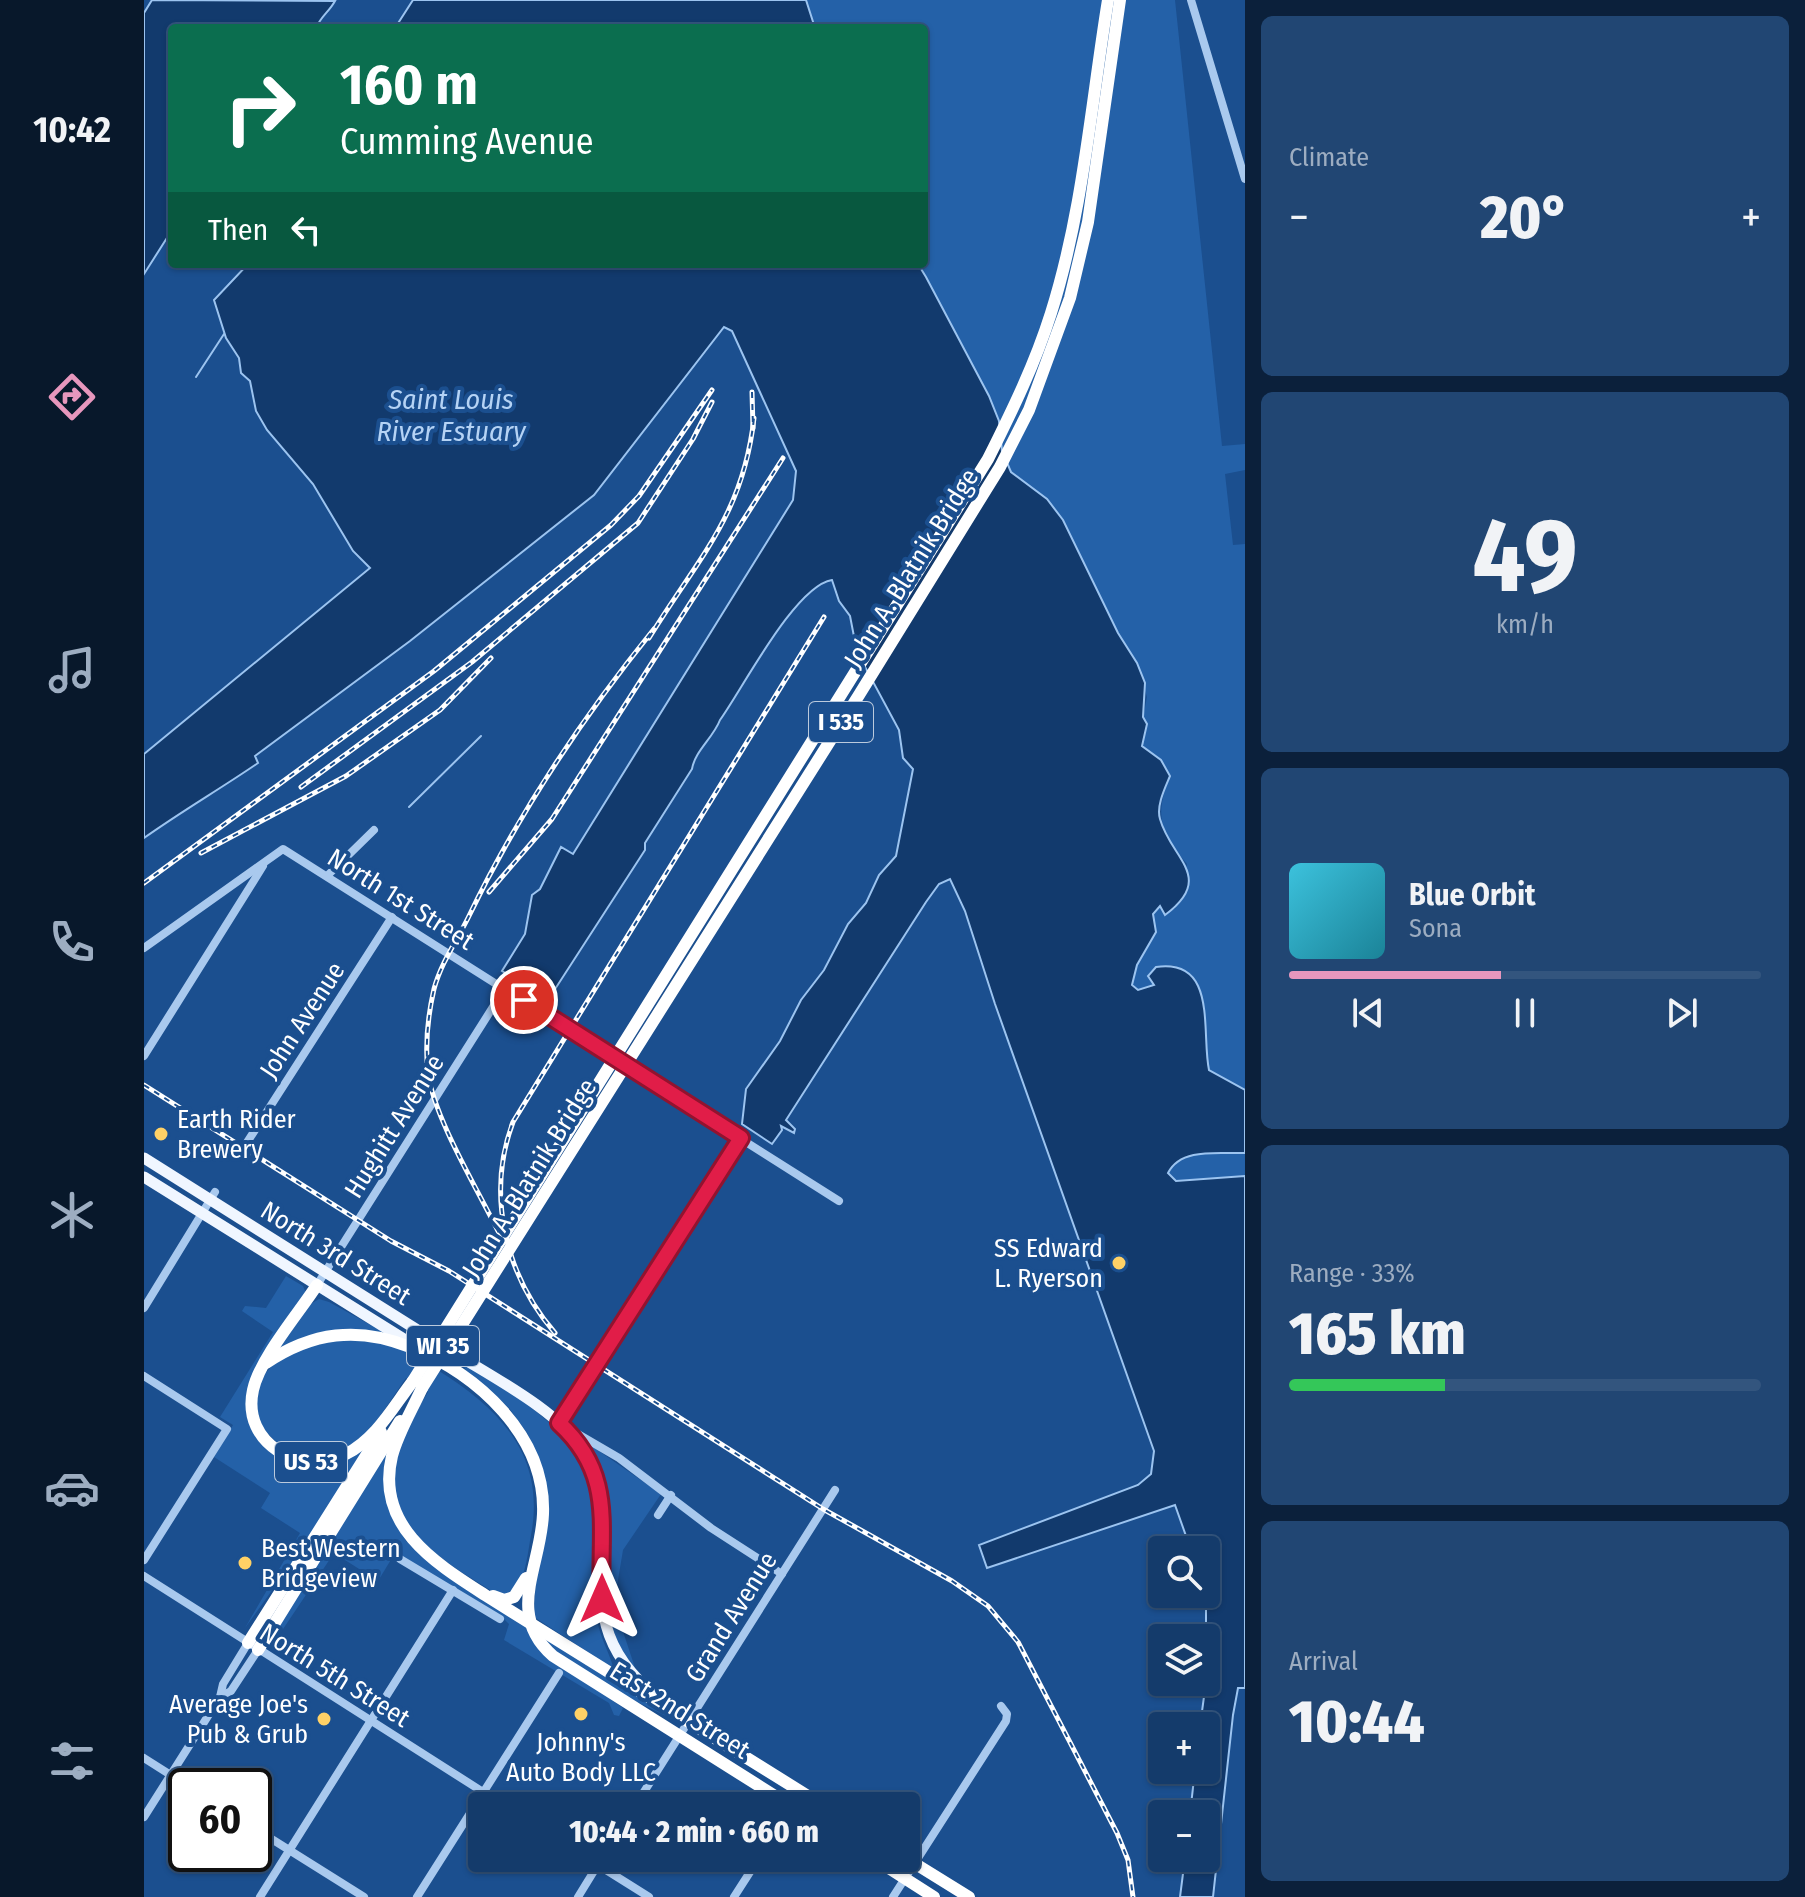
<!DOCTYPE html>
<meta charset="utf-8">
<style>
:root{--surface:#143b6b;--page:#214673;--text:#f1f3f6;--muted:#9dadc1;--line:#33557e;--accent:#e797bd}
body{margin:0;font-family:"Fira Sans Condensed",sans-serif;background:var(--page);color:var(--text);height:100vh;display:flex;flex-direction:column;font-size:30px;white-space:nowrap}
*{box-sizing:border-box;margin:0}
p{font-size:26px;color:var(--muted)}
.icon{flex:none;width:44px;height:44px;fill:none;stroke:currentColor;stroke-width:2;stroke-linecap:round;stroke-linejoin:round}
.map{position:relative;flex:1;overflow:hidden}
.details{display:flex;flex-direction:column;gap:16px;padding:16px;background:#0b203b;width:560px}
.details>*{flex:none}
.hud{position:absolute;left:24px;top:24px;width:760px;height:244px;border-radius:8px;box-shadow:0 2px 6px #0004,0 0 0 2px var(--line);background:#0b6e4f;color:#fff;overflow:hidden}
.buttons{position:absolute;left:1004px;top:1536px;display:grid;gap:16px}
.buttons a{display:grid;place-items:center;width:72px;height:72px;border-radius:8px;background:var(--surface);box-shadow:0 2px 6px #0004,0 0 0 2px var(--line);font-size:40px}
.speed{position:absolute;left:24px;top:1768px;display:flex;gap:16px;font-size:40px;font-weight:700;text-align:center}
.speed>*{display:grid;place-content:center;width:104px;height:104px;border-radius:50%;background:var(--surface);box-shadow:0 2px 6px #0004,0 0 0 2px var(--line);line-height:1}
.speed .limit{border:4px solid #111;border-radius:12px;background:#fff;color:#111}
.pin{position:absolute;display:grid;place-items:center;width:68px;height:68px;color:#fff;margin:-34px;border:4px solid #fff;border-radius:50%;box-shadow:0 2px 8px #0007}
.me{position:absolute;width:88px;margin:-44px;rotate:0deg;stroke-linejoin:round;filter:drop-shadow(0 0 6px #0008)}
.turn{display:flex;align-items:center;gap:28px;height:168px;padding:0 40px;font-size:36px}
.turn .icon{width:104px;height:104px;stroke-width:2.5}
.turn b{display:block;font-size:56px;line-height:68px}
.then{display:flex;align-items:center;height:76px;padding:0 40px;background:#0003;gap:16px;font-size:30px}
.big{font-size:60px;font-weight:800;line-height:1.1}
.details .tile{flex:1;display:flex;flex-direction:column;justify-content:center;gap:12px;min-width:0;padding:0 28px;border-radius:12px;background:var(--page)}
.details .dial{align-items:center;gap:0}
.dial b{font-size:104px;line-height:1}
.song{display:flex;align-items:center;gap:24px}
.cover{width:96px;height:96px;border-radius:12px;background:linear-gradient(135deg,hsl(190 70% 55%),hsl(190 70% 35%))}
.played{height:8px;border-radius:4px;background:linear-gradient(90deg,var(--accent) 45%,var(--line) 45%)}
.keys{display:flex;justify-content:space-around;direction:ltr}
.heat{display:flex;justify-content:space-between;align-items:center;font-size:44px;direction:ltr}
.charge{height:12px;border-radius:6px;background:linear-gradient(90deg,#34c759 33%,var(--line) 0)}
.trip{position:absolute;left:324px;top:1792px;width:452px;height:80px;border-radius:8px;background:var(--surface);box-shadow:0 2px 6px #0004,0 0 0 2px var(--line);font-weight:800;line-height:80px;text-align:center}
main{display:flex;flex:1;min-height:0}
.dock{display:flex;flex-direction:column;width:144px;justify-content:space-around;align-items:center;background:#08182b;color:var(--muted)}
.dock .icon{width:56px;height:56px}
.dock .selected{color:var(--accent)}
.dock b{font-size:36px;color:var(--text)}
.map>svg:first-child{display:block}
.green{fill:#2461a8}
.water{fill:#123a6d;stroke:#9cc4f0;stroke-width:2}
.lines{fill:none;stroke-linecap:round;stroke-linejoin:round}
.stream{stroke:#9cc4f0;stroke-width:2}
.minor{stroke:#a9c9ee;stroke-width:8}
.major{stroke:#f0f6ff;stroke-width:11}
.highway{stroke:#fff;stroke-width:12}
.rail-casing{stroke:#fff;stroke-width:5}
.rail{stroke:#1b4f8f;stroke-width:2;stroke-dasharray:6;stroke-linecap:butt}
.highway-bridge{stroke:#fff;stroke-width:12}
.route-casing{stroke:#92132f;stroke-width:20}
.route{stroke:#e11d48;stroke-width:14}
.poi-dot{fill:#ffd166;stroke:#1b4f8f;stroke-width:3}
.labels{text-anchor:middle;stroke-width:8;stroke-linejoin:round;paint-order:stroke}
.shield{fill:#1b4f8f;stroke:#bbcadd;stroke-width:2}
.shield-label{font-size:24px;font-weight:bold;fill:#fff}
.street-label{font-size:26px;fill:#fff;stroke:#1b4f8f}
.poi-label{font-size:26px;fill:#fff;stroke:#1b4f8f;text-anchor:start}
.water-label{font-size:28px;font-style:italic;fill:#b5d3f5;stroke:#1b4f8f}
</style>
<main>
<nav class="dock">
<b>10:42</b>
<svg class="icon selected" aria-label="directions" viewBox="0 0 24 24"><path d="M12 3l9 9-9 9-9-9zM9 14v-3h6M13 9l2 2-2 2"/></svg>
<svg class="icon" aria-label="music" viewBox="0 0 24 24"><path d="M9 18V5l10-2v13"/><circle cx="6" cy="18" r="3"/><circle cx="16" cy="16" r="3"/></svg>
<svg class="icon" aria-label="phone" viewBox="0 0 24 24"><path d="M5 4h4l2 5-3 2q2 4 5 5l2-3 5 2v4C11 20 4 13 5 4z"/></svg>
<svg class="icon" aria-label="climate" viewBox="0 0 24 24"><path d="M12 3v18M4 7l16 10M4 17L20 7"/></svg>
<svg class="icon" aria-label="car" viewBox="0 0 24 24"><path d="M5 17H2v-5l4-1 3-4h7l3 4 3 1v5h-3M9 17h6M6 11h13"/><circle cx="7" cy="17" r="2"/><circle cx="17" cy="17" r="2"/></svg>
<svg class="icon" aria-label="filters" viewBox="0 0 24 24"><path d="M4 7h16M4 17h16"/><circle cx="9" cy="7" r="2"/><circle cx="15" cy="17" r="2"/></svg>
</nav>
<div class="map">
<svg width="1101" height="1897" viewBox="0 0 1101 1897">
<rect width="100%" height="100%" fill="#1b4f8f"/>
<g class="green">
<path d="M662 0H1031L1078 446 1101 444V470L1081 474 1089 545 1101 544V1090L1065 1071 1060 1005 1055 991 1031 966 1027 965 1011 985 994 990 988 985 993 965 1012 932 1009 914 1017 906 1026 911 1032 908 1043 864C1016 832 1010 816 1026 776L1017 760 1001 752 998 746 1003 727 999 718 1003 697 993 663 974 633 919 520 903 499 867 472 858 451 855 421 845 396 774 264H780V28H671Z"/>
<path d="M1101 1153V1176L1031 1181 1024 1174C1037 1147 1075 1154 1101 1153Z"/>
<path d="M142 1276 159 1286 162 1293 108 1381 116 1443C149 1477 190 1471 226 1445L172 1529 101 1628 156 1533 117 1508 126 1493 70 1457 89 1425 76 1417 129 1332 98 1311 101 1306 122 1308Z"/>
<path d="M175 1299 185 1302 245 1335 224 1331 134 1351 165 1305Z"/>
<path d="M178 1340C196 1340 217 1338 234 1341 257 1346 275 1358 295 1371 356 1409 402 1456 387 1535 384 1552 382 1573 373 1588L360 1596 351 1593C295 1558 232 1525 255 1447 261 1428 274 1409 284 1392L262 1378C245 1402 229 1432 203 1448 151 1478 81 1417 125 1369 138 1354 161 1348 178 1340Z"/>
<path d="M319 1364C361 1385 440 1439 451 1487 459 1528 449 1570 452 1611 453 1632 464 1649 470 1669L390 1617 397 1464 383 1433 365 1408 322 1372Z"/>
<path d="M251 1436 252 1524 262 1541 287 1564 380 1622 392 1646 479 1708 475 1716 470 1715 465 1703 360 1640 365 1624 355 1614 256 1556 248 1558 234 1581 190 1553 127 1647V1639Z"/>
<path d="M439 1440 517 1494 479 1550 470 1604 495 1680 481 1663 464 1620 459 1480Z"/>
<path d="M396 1633 530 1719V1720L471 1691 414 1654Z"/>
</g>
<g class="water">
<path d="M8 0 191 1C185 12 177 16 172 28H28V230L0 274V13Z"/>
<path d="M269 0H662L671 28H251Z"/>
<path d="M104 264H774L782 277 845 396 855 421 858 451 867 472 903 499 919 520 974 633 993 663 1001 683 999 717 1003 724 998 746 1017 760 1026 776C1021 788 1012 806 1016 819 1027 859 1072 877 1021 915L1016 906 1009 914 1012 932 993 965 988 985 994 990 1010 985 1004 976 1012 967C1074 958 1057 1032 1065 1070L1101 1090V1153C1075 1154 1037 1147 1024 1173L1032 1181 1101 1176V1688H1094L1089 1715 1069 1897H1036L1041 1858H1062V1814H1046L1051 1770H1062V1726H1056L1062 1682V1550H1047L1031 1505 843 1568 835 1545 994 1485 1007 1474 1010 1451 851 1004 821 911 806 879 795 884 782 902 642 1120 651 1129 650 1133 637 1126 638 1130 628 1144 598 1124 602 1089 636 1041 657 1000 680 970 704 924 722 903 735 875 752 856 769 769 759 758 755 730 713 652 706 616 695 601 688 580C651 586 599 688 576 720 569 738 551 751 548 769L501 843V850L404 1000 358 971 381 934 388 895 396 889 417 847 429 854 649 500 652 471 588 331 580 327 450 495 266 641 111 756 114 763C76 789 38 811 0 838V754L226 568 209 551 169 484 123 430 112 411 106 381 97 373 95 358 82 338 70 300Z"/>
</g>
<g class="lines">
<g class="stream">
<path d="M52 377 80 334"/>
<path d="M265 807 337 736"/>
</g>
<g class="minor">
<path d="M1047 0 1101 179"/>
<path d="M183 876 230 830"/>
<path d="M0 948 139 849 695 1201"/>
<path d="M0 1056 119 866"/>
<path d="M597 1138 415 1423 475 1458 567 1528 638 1574"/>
<path d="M102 1144 248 917"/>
<path d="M173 1285 361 988"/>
<path d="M0 1308 71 1192"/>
<path d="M0 1376 83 1429 0 1560"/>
<path d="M514 1515 527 1495"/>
<path d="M256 1559 356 1619"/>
<path d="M0 1576 361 1806"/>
<path d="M76 1697 87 1691 114 1650"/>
<path d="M0 1758 44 1786"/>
<path d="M491 1806 691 1490"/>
<path d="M0 1817 76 1697 79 1684 104 1643"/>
<path d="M110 1828 220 1897"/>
<path d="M443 1858 505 1897"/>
<path d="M116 1897 309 1590"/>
<path d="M273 1897 415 1673"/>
<path d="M434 1897 458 1858"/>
<path d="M590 1897 615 1858"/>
<path d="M749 1897 862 1721 863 1714 857 1706"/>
</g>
<g class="major">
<path d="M0 1158C101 1221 202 1284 302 1348 346 1376 413 1409 441 1452 495 1536 409 1613 512 1696"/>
<path d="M0 1177 271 1346"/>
</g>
<g class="highway">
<path d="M173 1285C155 1313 116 1358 109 1390 97 1444 157 1477 202 1454 232 1439 249 1407 269 1381"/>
<path d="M122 1363C168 1332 214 1326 266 1347 333 1374 402 1435 399 1514 397 1567 361 1614 409 1656L647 1806"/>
<path d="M278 1388C268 1410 254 1433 248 1456 231 1526 291 1563 341 1595L680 1806"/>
<path d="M349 1596 360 1600 370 1597 382 1578"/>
<path d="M104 1643 237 1432"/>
<path d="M114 1650 256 1421"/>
<path d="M729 1858 790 1897"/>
<path d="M762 1858 825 1897"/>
</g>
<g class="rail-casing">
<g id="rail">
<path d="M608 392 609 428"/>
<path d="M505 638C554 558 599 516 610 418"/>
<path d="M157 787 328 662 494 523 549 439 568 402"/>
<path d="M57 853 202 776 296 710 347 658"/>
<path d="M0 883 290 671 467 525 495 496 568 390"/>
<path d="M345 892 408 819 639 458"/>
<path d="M0 1085 247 1241 305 1271 679 1509 808 1581 844 1606 874 1642 973 1833 984 1860 989 1897"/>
<path d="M355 1233C334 1190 290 1118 284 1073 281 1046 284 1015 290 989 297 963 312 942 324 918 374 814 438 718 510 629"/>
<path d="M411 1333C361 1275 342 1194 369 1122L680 617"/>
</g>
</g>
<use href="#rail" class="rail"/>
<g class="highway-bridge">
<path d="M269 1381 844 459C868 411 891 364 907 313 939 212 947 104 964 0"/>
<path d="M278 1388 715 695 856 467 885 410 926 298 944 222 976 0"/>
</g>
</g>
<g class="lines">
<g class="route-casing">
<path id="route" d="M380 1000 597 1138 415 1423C473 1476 454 1530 458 1599"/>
</g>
<use href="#route" class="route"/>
</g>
<g class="poi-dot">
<circle cx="17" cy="1134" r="8"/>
<circle cx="975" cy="1263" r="8"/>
<circle cx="101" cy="1563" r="8"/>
<circle cx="437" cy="1714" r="8"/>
<circle cx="180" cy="1719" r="8"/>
</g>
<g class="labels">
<g class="shield">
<rect x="665" y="702" width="64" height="40" rx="6"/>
<rect x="263" y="1326" width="72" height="40" rx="6"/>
<rect x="131" y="1442" width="72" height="40" rx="6"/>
</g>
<g class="shield-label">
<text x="697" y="730">I 535</text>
<text x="299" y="1354">WI 35</text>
<text x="167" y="1470">US 53</text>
</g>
<g class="street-label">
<text transform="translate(767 568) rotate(-58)" y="9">John A. Blatnik Bridge</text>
<text transform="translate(257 899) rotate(32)" y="9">North 1st Street</text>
<text transform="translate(158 1020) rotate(-57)" y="9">John Avenue</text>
<text transform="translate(250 1126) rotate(-58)" y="9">Hughitt Avenue</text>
<text transform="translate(385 1178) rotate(-58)" y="9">John A. Blatnik Bridge</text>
<text transform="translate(192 1253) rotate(32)" y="9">North 3rd Street</text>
<text transform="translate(587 1617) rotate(-58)" y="9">Grand Avenue</text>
<text transform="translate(191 1675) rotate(32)" y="9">North 5th Street</text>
<text transform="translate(536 1710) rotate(32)" y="9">East 2nd Street</text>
</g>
<g class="poi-label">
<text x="33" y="1128">Earth Rider<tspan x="33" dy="30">Brewery</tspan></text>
<text x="959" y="1257" text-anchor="end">SS Edward<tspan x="959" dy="30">L. Ryerson</tspan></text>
<text x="117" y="1557">Best Western<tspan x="117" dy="30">Bridgeview</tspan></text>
<text x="164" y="1713" text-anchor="end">Average Joe's<tspan x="164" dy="30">Pub &amp; Grub</tspan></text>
<text x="437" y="1751" text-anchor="middle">Johnny's<tspan x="437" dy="30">Auto Body LLC</tspan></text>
</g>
<g class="water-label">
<text x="307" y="409">Saint Louis<tspan x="307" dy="32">River Estuary</tspan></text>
</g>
</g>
</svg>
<div class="buttons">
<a><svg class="icon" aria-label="search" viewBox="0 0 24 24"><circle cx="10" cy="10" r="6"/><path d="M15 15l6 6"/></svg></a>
<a><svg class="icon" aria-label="layers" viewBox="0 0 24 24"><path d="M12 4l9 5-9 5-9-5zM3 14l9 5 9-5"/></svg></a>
<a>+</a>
<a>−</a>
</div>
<div class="speed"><div class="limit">60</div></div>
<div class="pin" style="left:380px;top:1000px;background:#d93025"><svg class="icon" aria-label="arrive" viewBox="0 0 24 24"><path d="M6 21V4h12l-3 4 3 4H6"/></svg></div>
<svg class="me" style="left:458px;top:1599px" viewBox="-20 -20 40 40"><path d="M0-17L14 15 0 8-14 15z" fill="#e11d48" stroke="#fff" stroke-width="4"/></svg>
<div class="trip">10:44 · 2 min · 660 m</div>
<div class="hud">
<div class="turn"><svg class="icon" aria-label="right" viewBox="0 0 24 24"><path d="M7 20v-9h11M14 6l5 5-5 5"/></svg><div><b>160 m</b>Cumming Avenue</div></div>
<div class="then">Then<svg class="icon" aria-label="left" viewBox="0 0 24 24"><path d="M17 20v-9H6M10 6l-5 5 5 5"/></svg></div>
</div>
</div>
<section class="details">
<div class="tile"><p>Climate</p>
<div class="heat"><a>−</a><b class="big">20°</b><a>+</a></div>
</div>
<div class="tile dial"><b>49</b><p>km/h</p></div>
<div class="tile">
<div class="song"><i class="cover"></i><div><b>Blue Orbit</b><p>Sona</p></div></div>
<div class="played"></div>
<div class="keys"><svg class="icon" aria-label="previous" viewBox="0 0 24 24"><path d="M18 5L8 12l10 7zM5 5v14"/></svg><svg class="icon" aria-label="pause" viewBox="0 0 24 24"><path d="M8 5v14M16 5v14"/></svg><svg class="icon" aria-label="next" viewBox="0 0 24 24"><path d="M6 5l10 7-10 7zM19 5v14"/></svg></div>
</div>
<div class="tile"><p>Range · 33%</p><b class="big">165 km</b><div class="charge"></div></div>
<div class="tile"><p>Arrival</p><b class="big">10:44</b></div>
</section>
</main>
